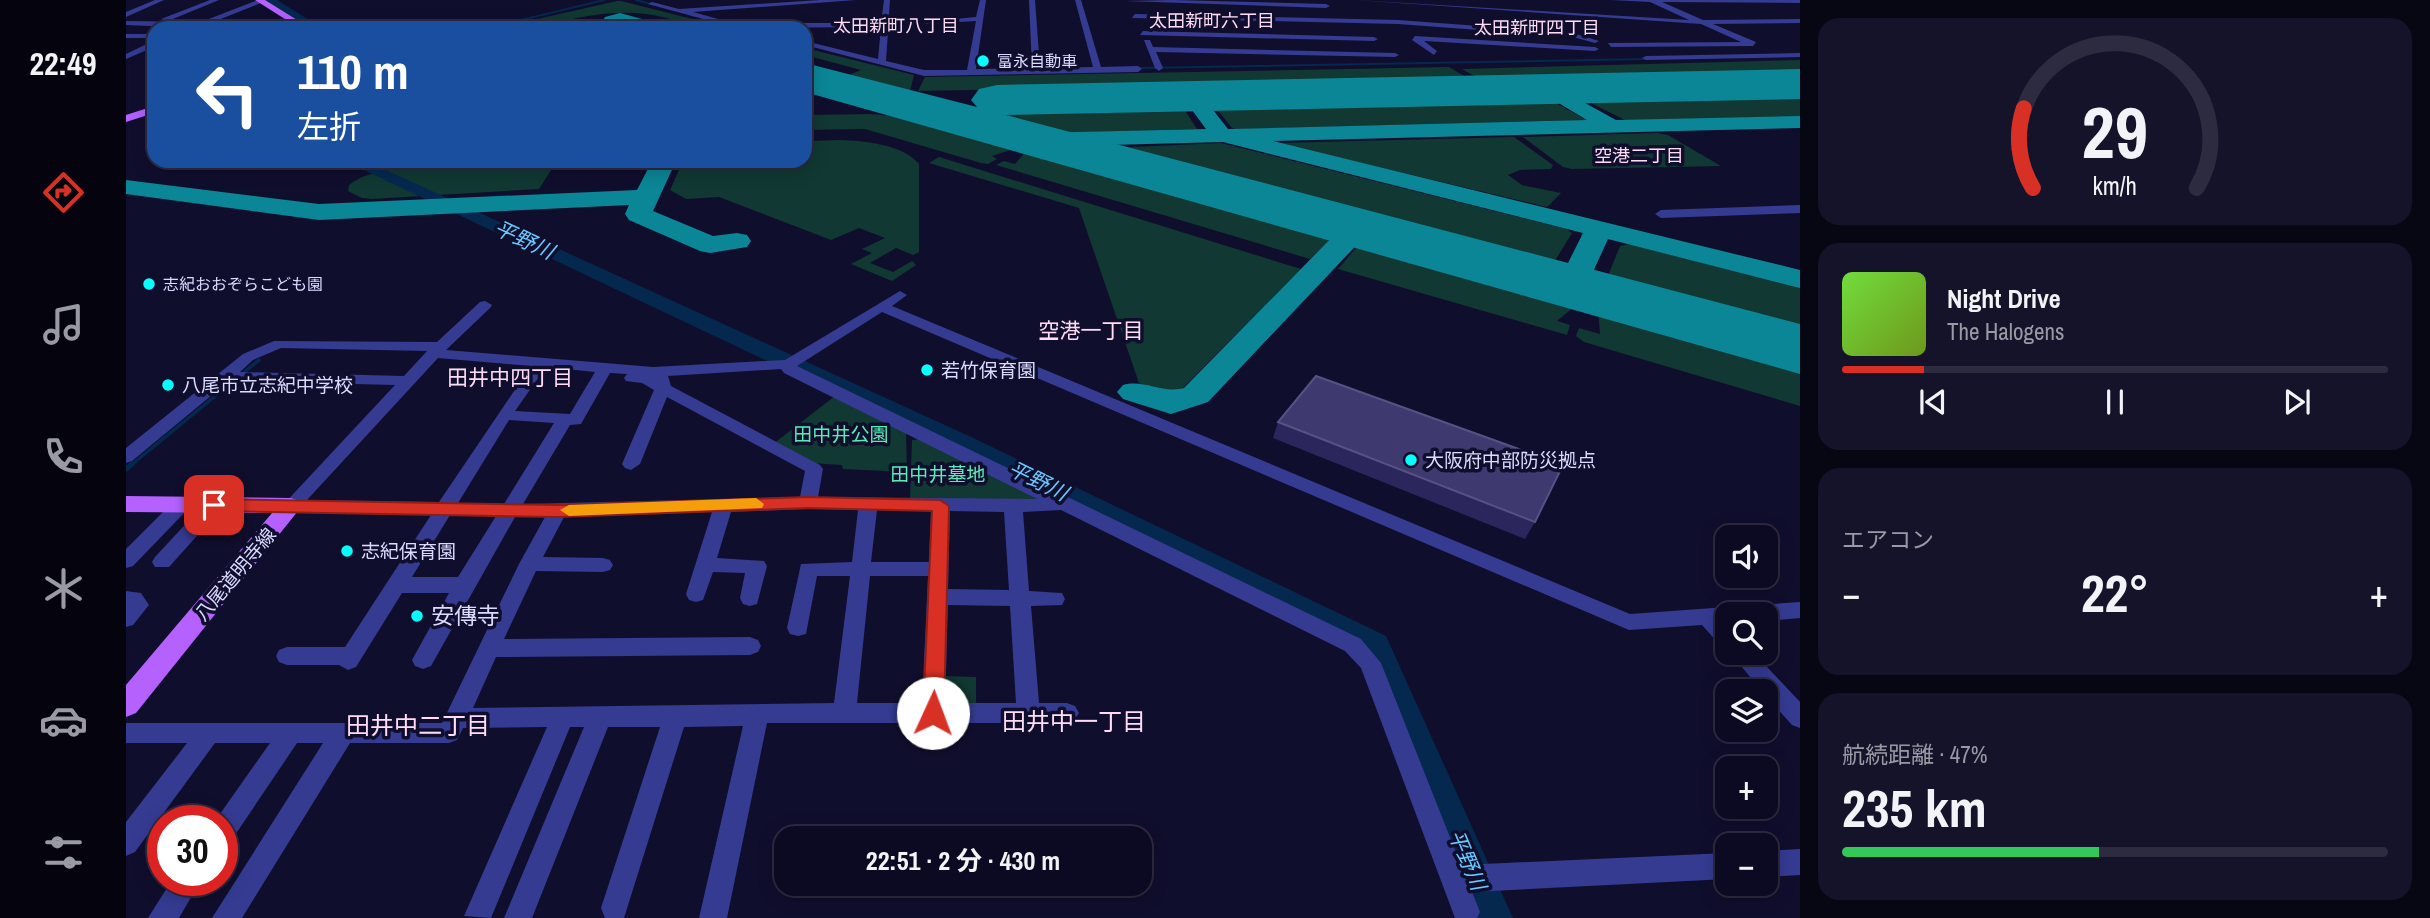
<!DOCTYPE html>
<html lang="ja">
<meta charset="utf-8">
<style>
:root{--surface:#0c0a22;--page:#15132a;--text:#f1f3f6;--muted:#9a9aa5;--line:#2c2b40;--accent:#d93025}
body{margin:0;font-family:"Archivo Narrow","Noto Sans JP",sans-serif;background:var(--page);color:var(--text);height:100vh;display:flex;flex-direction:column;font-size:26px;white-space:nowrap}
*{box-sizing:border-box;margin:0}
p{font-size:23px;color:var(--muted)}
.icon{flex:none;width:38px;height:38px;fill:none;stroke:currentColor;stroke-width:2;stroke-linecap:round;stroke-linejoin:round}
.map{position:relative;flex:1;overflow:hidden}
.details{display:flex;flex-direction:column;gap:18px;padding:18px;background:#070613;width:630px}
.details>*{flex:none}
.banner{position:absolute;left:21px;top:21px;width:665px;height:147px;border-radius:21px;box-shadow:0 4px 18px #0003,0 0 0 2px var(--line);background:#1a4fa0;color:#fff;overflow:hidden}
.fabs{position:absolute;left:1589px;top:525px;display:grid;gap:14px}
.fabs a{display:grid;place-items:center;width:63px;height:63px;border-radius:14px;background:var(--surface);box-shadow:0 4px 18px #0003,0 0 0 2px var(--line);font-size:35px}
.speed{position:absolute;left:21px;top:805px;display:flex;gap:14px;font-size:35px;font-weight:700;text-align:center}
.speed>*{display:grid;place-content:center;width:91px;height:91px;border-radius:50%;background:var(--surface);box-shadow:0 4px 18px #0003,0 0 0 2px var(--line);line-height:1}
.speed .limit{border:10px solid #d22;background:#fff;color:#111}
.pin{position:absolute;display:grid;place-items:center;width:60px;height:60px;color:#fff;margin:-30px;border-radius:14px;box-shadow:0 4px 10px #0006}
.me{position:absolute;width:77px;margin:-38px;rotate:2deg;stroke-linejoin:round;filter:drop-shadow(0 0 5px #0008)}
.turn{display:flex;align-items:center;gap:24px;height:147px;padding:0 35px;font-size:32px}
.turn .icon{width:91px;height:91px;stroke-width:2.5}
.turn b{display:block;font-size:49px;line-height:60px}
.big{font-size:52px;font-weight:700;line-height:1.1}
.details .tile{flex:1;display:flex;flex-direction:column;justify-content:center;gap:10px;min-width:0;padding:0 24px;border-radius:21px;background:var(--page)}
.details .dial{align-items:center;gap:0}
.dial svg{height:182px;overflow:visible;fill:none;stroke:var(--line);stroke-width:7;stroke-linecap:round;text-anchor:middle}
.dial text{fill:var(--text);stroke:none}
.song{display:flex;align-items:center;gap:21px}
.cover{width:84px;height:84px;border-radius:10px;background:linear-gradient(135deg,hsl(100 70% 55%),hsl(80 70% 35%))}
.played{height:7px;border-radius:4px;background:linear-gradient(90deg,var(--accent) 15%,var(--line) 15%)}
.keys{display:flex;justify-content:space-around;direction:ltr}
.heat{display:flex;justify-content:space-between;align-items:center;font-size:38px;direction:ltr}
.charge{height:10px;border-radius:5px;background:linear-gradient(90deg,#34c759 47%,var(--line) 0)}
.trip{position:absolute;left:648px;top:826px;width:378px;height:70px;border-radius:21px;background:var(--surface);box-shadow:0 4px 18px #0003,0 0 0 2px var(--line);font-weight:700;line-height:70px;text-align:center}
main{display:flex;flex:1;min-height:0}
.menu{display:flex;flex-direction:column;width:126px;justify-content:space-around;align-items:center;background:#05040e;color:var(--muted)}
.menu .icon{width:49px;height:49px}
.menu .current{color:var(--accent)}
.menu b{font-size:32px;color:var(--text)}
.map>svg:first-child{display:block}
.green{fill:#113832}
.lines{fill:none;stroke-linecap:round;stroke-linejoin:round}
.stream-far2{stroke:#05284f;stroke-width:2}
.stream-far1{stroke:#05284f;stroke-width:3.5}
.stream{stroke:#05284f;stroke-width:5}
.river{fill:#05284f;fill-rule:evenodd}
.taxiway{fill:#0b8696;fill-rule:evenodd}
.runway{fill:#0b8696;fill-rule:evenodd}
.minor{fill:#353b91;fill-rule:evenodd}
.major{fill:#b461ff;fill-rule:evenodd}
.wall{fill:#2b265c}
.building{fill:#3e396e;stroke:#575284;stroke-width:2}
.route{fill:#d93025;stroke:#8d1f18;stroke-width:2}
.slow{fill:#f59e0b}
.poi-dot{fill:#06fffe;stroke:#100e2d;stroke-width:2.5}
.labels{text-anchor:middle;stroke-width:7;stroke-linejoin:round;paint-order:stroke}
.far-poi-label{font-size:16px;fill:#dbdaff;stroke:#100e2d;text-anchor:start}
.far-neighbourhood-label{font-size:18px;fill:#ffdcf6;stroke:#100e2d}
.poi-label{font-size:19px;fill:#dbdaff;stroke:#100e2d;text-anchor:start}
.park-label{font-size:19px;fill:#58edb8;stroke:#100e2d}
.street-label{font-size:19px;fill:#dbdaff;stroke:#100e2d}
.water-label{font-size:21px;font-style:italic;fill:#68c9ff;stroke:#100e2d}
.neighbourhood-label{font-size:21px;fill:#ffdcf6;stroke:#100e2d}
.near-poi-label{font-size:23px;fill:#dbdaff;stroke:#100e2d;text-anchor:start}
.near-neighbourhood-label{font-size:24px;fill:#ffdcf6;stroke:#100e2d}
</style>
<main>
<nav class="menu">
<b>22:49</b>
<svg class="icon current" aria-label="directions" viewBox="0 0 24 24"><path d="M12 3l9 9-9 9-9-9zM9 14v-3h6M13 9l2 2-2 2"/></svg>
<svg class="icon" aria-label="music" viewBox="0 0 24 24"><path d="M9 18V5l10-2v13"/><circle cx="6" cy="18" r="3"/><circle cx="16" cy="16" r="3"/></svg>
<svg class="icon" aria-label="phone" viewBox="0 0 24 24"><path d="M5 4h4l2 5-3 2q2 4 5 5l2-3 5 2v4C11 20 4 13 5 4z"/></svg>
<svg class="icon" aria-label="climate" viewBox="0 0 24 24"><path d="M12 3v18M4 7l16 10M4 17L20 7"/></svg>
<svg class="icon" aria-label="car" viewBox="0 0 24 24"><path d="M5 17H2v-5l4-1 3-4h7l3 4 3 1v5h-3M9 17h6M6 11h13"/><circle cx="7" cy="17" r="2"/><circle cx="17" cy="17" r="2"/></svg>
<svg class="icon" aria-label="filters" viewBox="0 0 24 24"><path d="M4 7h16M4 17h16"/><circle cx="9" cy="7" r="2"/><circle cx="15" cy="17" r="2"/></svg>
</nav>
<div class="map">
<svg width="1674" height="918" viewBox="0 0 1674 918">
<rect width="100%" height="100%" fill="#100e2d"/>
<g class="green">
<path d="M491 1H495L602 28C573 28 548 18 520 14 494 11 468 14 443 20L449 23C435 34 401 30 385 25Z"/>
<path d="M679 48 788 75 784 91 758 89 715 78 735 70 679 55Z"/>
<path d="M1674 60V74L1355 80 1336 69Z"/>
<path d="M1323 67 1345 80 792 91 799 77Z"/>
<path d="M1674 94V117L1501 121 1461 101Z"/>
<path d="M1424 100 1461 120 1111 129 1106 128 1090 108Z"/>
<path d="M1052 107 1058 109 1071 129 926 133 851 113Z"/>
<path d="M746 114 784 118 894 147 866 156 871 159 862 164 855 163 739 129 679 130V115Z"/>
<path d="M1531 133 1542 135 1595 166 1446 169 1437 167 1397 137Z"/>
<path d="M1388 137 1427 165 1425 169 1394 170 1382 175 1396 185 1435 193 1421 207 1151 143Z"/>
<path d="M714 140C738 141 777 144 793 164V252L787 255 770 248 744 263 767 272 786 261 790 265 766 281 725 264 746 253 736 249 759 238 733 228 705 240 593 197 560 199 544 190 557 161H679L681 141Z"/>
<path d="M1095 143 1441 229 1446 233 1427 264 1417 265 984 148Z"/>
<path d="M901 150 1189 229 1203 234 1202 242 1184 259 870 165 878 161 889 164Z"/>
<path d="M813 157 1175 269 1055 390 1034 392 1013 383 953 208 803 163Z"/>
<path d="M389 166 388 168 427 167 413 189 246 199 236 198 222 191 223 185C255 159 346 167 389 166Z"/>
<path d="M1503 244 1674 287V332L1487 283 1481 278 1494 246Z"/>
<path d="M1239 245 1450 305 1431 321 1444 325 1441 335 1212 269 1230 248Z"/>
<path d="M1472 308 1674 365V406L1458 342 1450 336 1453 328 1474 334Z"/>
<path d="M709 396 780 431 781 472 717 469 716 465 684 463 647 444Z"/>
<path d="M800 439 915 501 784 500 786 440Z"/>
<path d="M817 676 850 677V711L816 705Z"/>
</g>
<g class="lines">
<g class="stream-far2">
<path d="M510 0 529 5"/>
<path d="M384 28 375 25 478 0"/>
<path d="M1012 68 1521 59"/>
</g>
<path class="stream-far1" d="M4 466 133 360"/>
<path class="stream" d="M0 469 6 464"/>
<g class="river">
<path d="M139 0H151L196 28H182Z"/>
<path d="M219 161H240L843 436 1260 636 1387 918H1345L1235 654 825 448Z"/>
</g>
<g class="taxiway">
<path d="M1421 82 1490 120 1674 116V128L1147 141 1674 270V288L1482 239 1460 287 1456 293 1445 296 1434 293 1430 287 1457 233 1097 142 907 147 896 140 907 133 1080 129 1055 95 1065 89 1072 91 1102 129 1461 120 1414 92 1411 88Z"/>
<path d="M526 161H550L527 211 587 236 611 233 621 235 625 241 621 247 584 253 574 251 503 220 499 214 503 205 193 220 0 194V180L193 204 511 190Z"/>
<path d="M1230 221 1240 223 1243 229 1240 235 1082 402 1045 414 997 399 991 392 997 385C1018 379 1036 394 1058 388L1220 223Z"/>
</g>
<g class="runway">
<path d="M494 13 516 19 522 28 473 26 479 17Z"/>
<path d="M679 63 851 107 845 100 853 89 871 85 1674 69V99L880 115 1674 324V374L679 92Z"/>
</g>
<g class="minor">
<path d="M29 0H38L0 17V12Z"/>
<path d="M84 0H93L42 21 35 19Z"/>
<path d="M132 0 140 1 72 28 0 25V21L75 22Z"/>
<path d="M694 0H730L567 12 607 23H755L758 0H764L760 61 798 70H841L850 21 801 24 797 22 850 17 854 0H860L850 69 906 68 903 0H909L914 68 967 67 949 0H955L975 67 1012 66 1016 69 1012 72 798 76 679 45V41L752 59 755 27 610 28 522 4 526 2 553 9Z"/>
<path d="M1047 0 1200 4 1204 6 1200 8 999 1Z"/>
<path d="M1229 0 1563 20 1524 2 1485 0H1674V3L1536 2 1577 20 1674 19V23L1587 24 1630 42 1627 46 1485 47 1482 43 1615 42 1575 24Z"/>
<path d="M1009 14 1272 20 1447 33 1473 41 1469 43 1447 37 1272 24 1006 18Z"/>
<path d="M1017 31 1248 37 1252 39 1248 41 1014 35Z"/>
<rect x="0" y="34" width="28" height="4"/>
<path d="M1289 36 1469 47 1473 49 1469 51 1298 41 1311 51 1308 55 1286 40Z"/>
<path d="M1018 40H1024L1027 47 1269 53 1273 55 1269 57 1030 52 1037 68 1033 71 1029 68Z"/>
<path d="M25 42H28V47L0 59V54Z"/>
<path d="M1674 53V57L1520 60 1516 58 1520 56Z"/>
<path d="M1674 205V213L1535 218 1529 214 1535 210Z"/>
<path d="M774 291 781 295 766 306 1504 614 1601 607 1609 610 1617 606 1674 602V618L1640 621V614H1601V647L1593 644 1576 625 1503 630 756 312 671 366 1235 639 1255 663 1335 865 1601 853V879L1346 892 1354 912 1351 918H1329L1235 668 1219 651 935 510 897 512 903 591 936 593 939 599 936 605 905 606 913 703H941L949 706 953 713 949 720 941 723H641L601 918H573L617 726 558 727 498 918H479L475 908 534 727H482L406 918H378L458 727H444L365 918 338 916 421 727 337 728 331 740 323 743H224L116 918H86L197 743H171L105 841 96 844V821H89L144 743H89L9 852 0 856V822L61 743H0V723H316L393 564 419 517H389L305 666 297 669 289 666 286 660 323 593H276L230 667 222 670 213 665H161L153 662 150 656 153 650 161 647H219L305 515 165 512 156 506 269 385 103 381 6 461 0 463V448L117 354 148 341 311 342 354 302 359 301 366 305 364 308 320 350 527 367 659 360ZM155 348 301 351 278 376 114 372 127 360ZM312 358 405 366 313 502 181 500ZM420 367 469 372 444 414 389 411ZM655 369 658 373 911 499 692 497 697 469 694 465 545 386 542 376ZM484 373 501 374 498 378 500 381 516 383 528 390 496 464 499 468 505 470 514 464 541 397 679 471 674 497 397 504 444 425 455 424ZM383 420 428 423 378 504 332 503ZM682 509 732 510 726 562 675 564 661 628 664 634 672 636 680 634 691 576H724L708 703 347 708 370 657 624 655 632 652 635 646 632 640 624 637 378 639 410 571 477 572 484 570 487 565 484 560 477 558 417 557 438 517 586 512 560 594 563 600 570 602 577 600 587 572 619 573 614 598 617 604 624 606 631 604 641 566 638 561 591 558 605 512ZM751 510 805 511 803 562H745ZM824 511 878 512 883 590 822 589ZM324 515 370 516 332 577H286ZM744 576H802L796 703H731ZM822 605 884 606 890 703H819Z"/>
<path d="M55 499 64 505 62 509 7 566 0 568V549L48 501Z"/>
<path d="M88 499 97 505 95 509 43 567H29L26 562 29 557 81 501Z"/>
<path d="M0 591 15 593 23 605 7 625 0 627Z"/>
<path d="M1604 653H1628L1674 702V728L1666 725 1640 696V691H1636Z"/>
<path d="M1674 849V875L1640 877V851Z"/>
<path d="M46 880H75L53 918H22Z"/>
</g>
<g class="major">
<path d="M129 0H139L184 28H173Z"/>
<path d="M28 106V113L0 122V115Z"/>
<path d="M0 496 165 498 173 501 176 506 10 713 0 717V685L146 513 0 512Z"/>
</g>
</g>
<path class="wall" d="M1152 422 1409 522 1399 539 1147 438Z"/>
<path class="building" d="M1190 376 1437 465 1409 522 1152 422Z"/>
<path class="route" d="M682 497 814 500 823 506 818 713 815 720 807 722 800 720 797 713 806 511 682 508 432 517 88 511 80 505 88 499 432 505Z"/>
<path class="slow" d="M630 498 638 504 636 508 443 516 434 510 443 505Z"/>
<g class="poi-dot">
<circle cx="857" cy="61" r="7"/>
<circle cx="23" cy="284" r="7"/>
<circle cx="801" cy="370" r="7"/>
<circle cx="42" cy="385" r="7"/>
<circle cx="1285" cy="460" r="7"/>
<circle cx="221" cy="551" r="7"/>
<circle cx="291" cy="616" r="7"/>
</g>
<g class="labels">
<g class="far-poi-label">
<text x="871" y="67">富永自動車</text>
<text x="37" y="290">志紀おおぞらこども園</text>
</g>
<g class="far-neighbourhood-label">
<text x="1086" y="27">太田新町六丁目</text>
<text x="770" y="32">太田新町八丁目</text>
<text x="1411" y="34">太田新町四丁目</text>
<text x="1513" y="162">空港二丁目</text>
</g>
<g class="poi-label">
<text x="815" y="377">若竹保育園</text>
<text x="56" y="392">八尾市立志紀中学校</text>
<text x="1299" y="467">大阪府中部防災拠点</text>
<text x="235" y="558">志紀保育園</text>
</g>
<g class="park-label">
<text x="715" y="441">田中井公園</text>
<text x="812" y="481">田中井墓地</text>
</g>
<g class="street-label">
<text transform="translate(109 574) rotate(-50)" y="7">八尾道明寺線</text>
</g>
<g class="water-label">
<text transform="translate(398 240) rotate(25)" y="7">平野川</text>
<text transform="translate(912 481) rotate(26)" y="7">平野川</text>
<text transform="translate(1341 860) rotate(67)" y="7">平野川</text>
</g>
<g class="neighbourhood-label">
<text x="965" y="338">空港一丁目</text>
<text x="384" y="385">田井中四丁目</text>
</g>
<g class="near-poi-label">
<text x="305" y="624">安傳寺</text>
</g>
<g class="near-neighbourhood-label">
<text x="948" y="730">田井中一丁目</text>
<text x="292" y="734">田井中二丁目</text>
</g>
</g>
</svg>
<div class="fabs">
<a><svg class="icon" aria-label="sound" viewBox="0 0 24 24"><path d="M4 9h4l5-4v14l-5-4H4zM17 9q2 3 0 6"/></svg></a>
<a><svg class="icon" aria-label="search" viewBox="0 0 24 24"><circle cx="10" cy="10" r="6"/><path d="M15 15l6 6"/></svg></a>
<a><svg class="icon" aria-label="layers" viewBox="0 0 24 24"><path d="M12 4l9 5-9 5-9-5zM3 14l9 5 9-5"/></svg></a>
<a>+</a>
<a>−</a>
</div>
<div class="speed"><div class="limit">30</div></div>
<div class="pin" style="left:88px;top:505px;background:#d93025"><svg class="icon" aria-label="arrive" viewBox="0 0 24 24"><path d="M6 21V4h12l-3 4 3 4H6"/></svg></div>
<svg class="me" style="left:807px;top:713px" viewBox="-20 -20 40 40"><circle r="19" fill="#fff"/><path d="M0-13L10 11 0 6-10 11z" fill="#d93025"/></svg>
<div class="trip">22:51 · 2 分 · 430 m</div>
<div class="banner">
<div class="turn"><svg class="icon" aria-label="left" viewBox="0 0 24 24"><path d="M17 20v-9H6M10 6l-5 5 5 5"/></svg><div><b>110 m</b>左折</div></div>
</div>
</div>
<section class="details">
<div class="tile dial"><svg viewBox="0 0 100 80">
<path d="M14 69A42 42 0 1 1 86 69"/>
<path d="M14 69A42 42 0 0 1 10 34" stroke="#d93025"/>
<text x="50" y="56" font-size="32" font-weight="700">29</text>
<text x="50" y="72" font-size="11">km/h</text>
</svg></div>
<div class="tile">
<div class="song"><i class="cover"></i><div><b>Night Drive</b><p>The Halogens</p></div></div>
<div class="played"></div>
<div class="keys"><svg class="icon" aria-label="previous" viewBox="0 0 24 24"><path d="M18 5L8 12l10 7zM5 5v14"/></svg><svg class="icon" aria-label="pause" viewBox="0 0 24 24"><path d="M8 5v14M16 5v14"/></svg><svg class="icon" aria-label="next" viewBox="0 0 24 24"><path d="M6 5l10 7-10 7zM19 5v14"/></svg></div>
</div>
<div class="tile"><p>エアコン</p>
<div class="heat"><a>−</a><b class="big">22°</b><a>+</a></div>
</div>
<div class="tile"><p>航続距離 · 47%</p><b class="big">235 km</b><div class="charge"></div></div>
</section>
</main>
